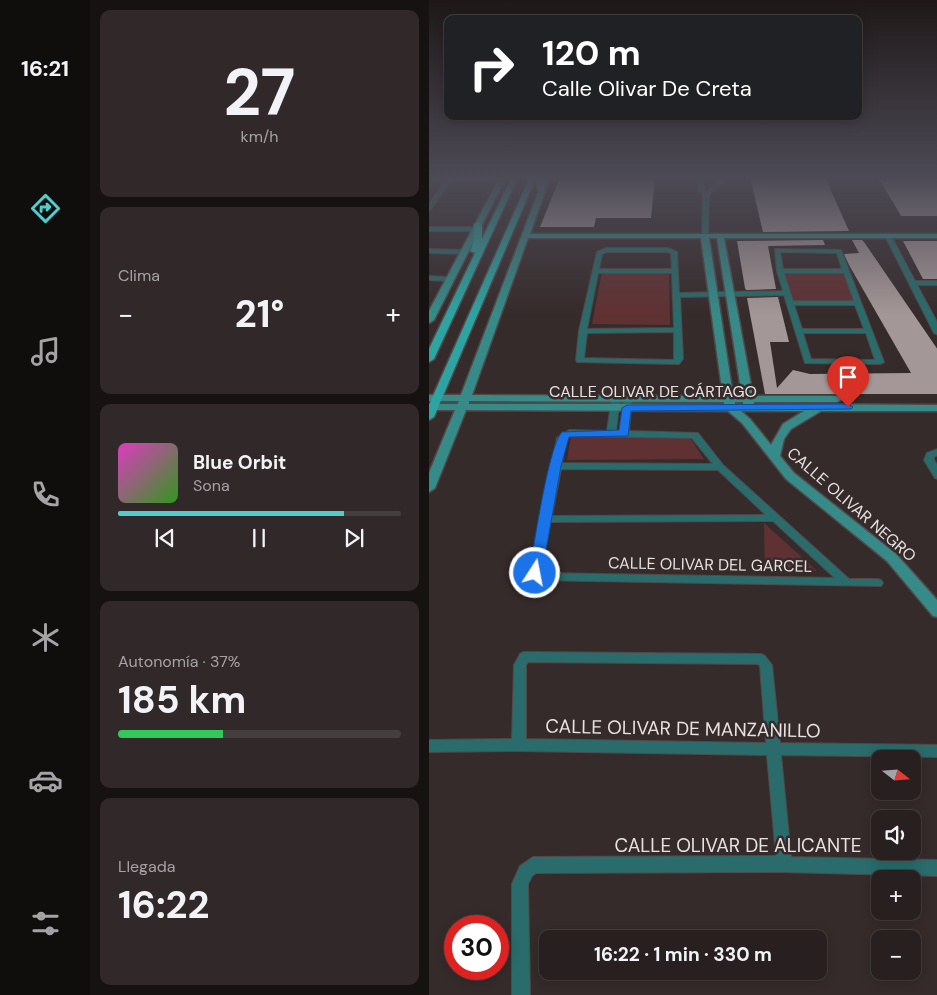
<!DOCTYPE html>
<html lang="es">
<meta charset="utf-8">
<style>
:root{--surface:#282020;--page:#302829;--text:#f1f3f6;--muted:#a5a3a5;--line:#443e3e;--accent:#53cdcb}
body{margin:0;font-family:"DM Sans",sans-serif;background:var(--page);color:var(--text);height:100vh;display:flex;flex-direction:column;font-size:19px;white-space:nowrap}
*{box-sizing:border-box;margin:0}
p{font-size:16px;color:var(--muted)}
.icon{flex:none;width:28px;height:28px;fill:none;stroke:currentColor;stroke-width:2;stroke-linecap:round;stroke-linejoin:round}
.map{position:relative;flex:1;overflow:hidden}
.panel{display:flex;flex-direction:column;gap:10px;padding:10px;background:#161212;width:339px}
.panel>*{flex:none}
.guide{position:absolute;left:15px;top:15px;width:418px;height:105px;border-radius:10px;box-shadow:0 2px 12px #0003,0 0 0 1px var(--line);background:#202124;color:#fff;overflow:hidden}
.needle{width:32px;rotate:107deg}
.fabs{position:absolute;left:442px;top:750px;display:grid;gap:10px}
.fabs a{display:grid;place-items:center;width:50px;height:50px;border-radius:10px;background:var(--surface);box-shadow:0 2px 12px #0003,0 0 0 1px var(--line);font-size:25px}
.speed{position:absolute;left:15px;top:915px;display:flex;gap:10px;font-size:25px;font-weight:700;text-align:center}
.speed>*{display:grid;place-content:center;width:65px;height:65px;border-radius:50%;background:var(--surface);box-shadow:0 2px 12px #0003,0 0 0 1px var(--line);line-height:1}
.speed .limit{border:8px solid #d22;background:#fff;color:#111}
.pin{position:absolute;display:grid;place-items:center;width:42px;height:42px;color:#fff;margin:-51px -21px;border-radius:50% 50% 50% 0;rotate:-45deg;box-shadow:0 0 5px #0007}
.pin .icon{rotate:45deg}
.me{position:absolute;width:55px;margin:-28px;rotate:11deg;stroke-linejoin:round;filter:drop-shadow(0 0 4px #0008)}
.turn{display:flex;align-items:center;gap:18px;height:105px;padding:0 15px;font-size:22px}
.turn .icon{width:65px;height:65px;stroke-width:2.5}
.turn b{display:block;font-size:35px;line-height:42px}
.big{font-size:38px;font-weight:700;line-height:1.1}
.panel .card{flex:1;display:flex;flex-direction:column;justify-content:center;gap:8px;min-width:0;padding:0 18px;border-radius:10px;background:var(--page)}
.panel .dial{align-items:center;gap:0}
.dial b{font-size:65px;line-height:1}
.song{display:flex;align-items:center;gap:15px}
.cover{width:60px;height:60px;border-radius:8px;background:linear-gradient(135deg,hsl(310 70% 55%),hsl(110 70% 35%))}
.played{height:5px;border-radius:2px;background:linear-gradient(90deg,var(--accent) 80%,var(--line) 80%)}
.keys{display:flex;justify-content:space-around;direction:ltr}
.heat{display:flex;justify-content:space-between;align-items:center;font-size:28px;direction:ltr}
.charge{height:8px;border-radius:4px;background:linear-gradient(90deg,#34c759 37%,var(--line) 0)}
.trip{position:absolute;left:110px;top:930px;width:288px;height:50px;border-radius:10px;background:var(--surface);box-shadow:0 2px 12px #0003,0 0 0 1px var(--line);font-weight:700;line-height:50px;text-align:center}
main{display:flex;flex:1;min-height:0}
.tab-bar{display:flex;flex-direction:column;width:90px;justify-content:space-around;align-items:center;background:#100d0d;color:var(--muted)}
.tab-bar .icon{width:35px;height:35px}
.tab-bar .selected{color:var(--accent)}
.tab-bar b{font-size:22px;color:var(--text)}
.map>svg:first-child{display:block}
.green{fill:#603133}
.building{fill:#a49797}
.lines{fill:none;stroke-linecap:round;stroke-linejoin:round}
.street-casing{stroke:#524848;stroke-width:2}
.secondary-casing{stroke:#524848;stroke-width:3}
.primary-casing{stroke:#524848;stroke-width:3}
.street{fill:#296c6b;fill-rule:evenodd}
.secondary{fill:#368b89;fill-rule:evenodd}
.primary{fill:#2da4a2;fill-rule:evenodd}
.route{fill:#1a73e8;stroke:#114b97}
.labels{text-anchor:middle;stroke-width:5;stroke-linejoin:round;paint-order:stroke}
.street-label{font-size:16px;fill:#e8e1e1;stroke:#362b2b}
.near-street-label{font-size:19px;fill:#e8e1e1;stroke:#362b2b}
</style>
<main>
<nav class="tab-bar">
<b>16:21</b>
<svg class="icon selected" aria-label="directions" viewBox="0 0 24 24"><path d="M12 3l9 9-9 9-9-9zM9 14v-3h6M13 9l2 2-2 2"/></svg>
<svg class="icon" aria-label="music" viewBox="0 0 24 24"><path d="M9 18V5l10-2v13"/><circle cx="6" cy="18" r="3"/><circle cx="16" cy="16" r="3"/></svg>
<svg class="icon" aria-label="phone" viewBox="0 0 24 24"><path d="M5 4h4l2 5-3 2q2 4 5 5l2-3 5 2v4C11 20 4 13 5 4z"/></svg>
<svg class="icon" aria-label="climate" viewBox="0 0 24 24"><path d="M12 3v18M4 7l16 10M4 17L20 7"/></svg>
<svg class="icon" aria-label="car" viewBox="0 0 24 24"><path d="M5 17H2v-5l4-1 3-4h7l3 4 3 1v5h-3M9 17h6M6 11h13"/><circle cx="7" cy="17" r="2"/><circle cx="17" cy="17" r="2"/></svg>
<svg class="icon" aria-label="filters" viewBox="0 0 24 24"><path d="M4 7h16M4 17h16"/><circle cx="9" cy="7" r="2"/><circle cx="15" cy="17" r="2"/></svg>
</nav>
<section class="panel">
<div class="card dial"><b>27</b><p>km/h</p></div>
<div class="card"><p>Clima</p>
<div class="heat"><a>−</a><b class="big">21°</b><a>+</a></div>
</div>
<div class="card">
<div class="song"><i class="cover"></i><div><b>Blue Orbit</b><p>Sona</p></div></div>
<div class="played"></div>
<div class="keys"><svg class="icon" aria-label="previous" viewBox="0 0 24 24"><path d="M18 5L8 12l10 7zM5 5v14"/></svg><svg class="icon" aria-label="pause" viewBox="0 0 24 24"><path d="M8 5v14M16 5v14"/></svg><svg class="icon" aria-label="next" viewBox="0 0 24 24"><path d="M6 5l10 7-10 7zM19 5v14"/></svg></div>
</div>
<div class="card"><p>Autonomía · 37%</p><b class="big">185 km</b><div class="charge"></div></div>
<div class="card"><p>Llegada</p><b class="big">16:22</b></div>
</section>
<div class="map">
<svg width="509" height="995" viewBox="0 0 509 995">
<rect width="100%" height="100%" fill="#362b2b"/>
<g class="green">
<path d="M351 271H417L429 301H360Z"/>
<path d="M173 272H240L241 325 163 324Z"/>
<path d="M142 435 260 436 275 459 138 460Z"/>
<path d="M335 523 388 571 336 570Z"/>
</g>
<g class="building">
<path d="M321 177H396L420 231 334 232Z"/>
<path d="M449 177H509V216H472Z"/>
<path d="M130 180H226L222 218H167L165 227H111Z"/>
<path d="M394 240 396 245 339 246 347 289 317 290 316 288 308 241Z"/>
<path d="M423 240H433L435 242 509 350V394H336L318 298 349 297 360 342H341L348 388 364 370 381 374 482 373 420 265 415 254 430 253Z"/>
<path d="M474 241H509V279H494Z"/>
</g>
<g class="lines">
<g class="street-casing">
<g id="street">
<path d="M18 177 73 178 76 180 73 182H21L2 209 0 210V204L15 182H0V178H17Z"/>
<path d="M267 177H273L277 192 292 177H298L280 195 279 236 276 238 273 236 274 195 270 191Z"/>
<path d="M0 227H46L49 229 46 231H0Z"/>
<path d="M457 235 462 236 486 281H509V285H488L509 324V335L505 333 456 236Z"/>
<path d="M239 248 248 252 250 293 354 291 348 271 346 249 412 250 455 362 451 364 376 363 355 295 251 297 254 359 250 364 148 362 147 360 150 331 168 252 177 248ZM178 252H238L242 253 243 269H170L173 254ZM351 252 408 253 413 269H354ZM169 273H243L245 328 158 329ZM355 273H415L425 301H364ZM365 305H426L435 329H373ZM245 332V360L155 358 158 333ZM374 333H437L446 360 382 359Z"/>
<path d="M0 249 34 250 37 252 34 254 0 253Z"/>
<path d="M0 276 20 277 23 279 20 281 0 280Z"/>
<path d="M187 395 191 398 187 431H191L195 398 199 395 203 398 200 431 269 433 294 465 420 579H448L452 580 454 583 452 586 105 580 100 573 122 468 121 466 123 464 128 438 140 430 178 431 183 398ZM142 436 263 438 284 464 133 463 137 439ZM132 469 289 470 337 515 123 516ZM344 521 406 578 112 573 121 522Z"/>
<path d="M509 449V455L505 457V460L509 466V479L506 478 495 460 498 453Z"/>
<path d="M95 652 332 654 336 656 343 665 351 743 509 745V757L352 755 362 857 509 860V876L355 872 107 873 103 876 99 884 101 995H83V884L91 866 104 857 347 856 338 755 90 751 0 752V740L83 739 85 665 91 654ZM99 662 329 664 331 666 337 743 97 739V665Z"/>
</g>
</g>
<g class="secondary-casing">
<g id="secondary">
<path d="M71 177H77L5 320 0 323V311Z"/>
<path d="M115 177H121L101 234H509V238H295L324 396H408L413 399 408 402H325V404L509 405V411H392L362 429 355 439 351 456 365 473 468 555 509 601V617L504 616 458 561 357 479 313 423 299 411 37 410 6 488 0 492V473L26 410H0V404H29L30 401H0V395H32ZM99 238H272L294 396 43 395ZM280 238H288L313 396H304ZM40 401 295 402V404H40ZM306 402H314V404H306ZM312 411H375L354 424 342 445 321 419Z"/>
</g>
</g>
<g class="primary-casing">
<g id="primary">
<path d="M83 177H89L5 359 0 362V349L46 253 41 251 45 240V224L49 222 53 224V239Z"/>
<path d="M101 177H107L5 417 0 420V405Z"/>
<path d="M108 177H114L115 191H111L108 187Z"/>
</g>
</g>
<use href="#street" class="street"/>
<use href="#secondary" class="secondary"/>
<use href="#primary" class="primary"/>
</g>
<linearGradient id="sky" x2="0" y2="1"><stop stop-color="#1e1818"/><stop offset="0.56" stop-color="#4c4a55"/><stop offset="1" stop-color="#4c4a55" stop-opacity="0"/></linearGradient>
<rect width="509" height="316" fill="url(#sky)"/>
<path class="route" d="M419 404 424 407 422 409 202 411 199 436 140 437 132 466 113 573 111 577H102L100 573C105 547 119 447 133 432L190 430 193 408 198 405Z"/>
<g class="labels">
<g class="street-label">
<text x="224" y="397">CALLE OLIVAR DE CÁRTAGO</text>
<text transform="translate(423 504) rotate(41)" y="6">CALLE OLIVAR NEGRO</text>
<text transform="translate(281 564) rotate(1)" y="6">CALLE OLIVAR DEL GARCEL</text>
</g>
<g class="near-street-label">
<text transform="translate(254 728) rotate(1)" y="7">CALLE OLIVAR DE MANZANILLO</text>
<text x="309" y="852">CALLE OLIVAR DE ALICANTE</text>
</g>
</g>
</svg>
<div class="fabs">
<a><svg class="needle" viewBox="-14 -14 28 28"><path d="M0-13l5 13h-10z" fill="#e53935"/><path d="M0 13l5-13h-10z" fill="#a5a3a5"/></svg></a>
<a><svg class="icon" aria-label="sound" viewBox="0 0 24 24"><path d="M4 9h4l5-4v14l-5-4H4zM17 9q2 3 0 6"/></svg></a>
<a>+</a>
<a>−</a>
</div>
<div class="speed"><div class="limit">30</div></div>
<div class="pin" style="left:419px;top:407px;background:#d93025"><svg class="icon" aria-label="arrive" viewBox="0 0 24 24"><path d="M6 21V4h12l-3 4 3 4H6"/></svg></div>
<svg class="me" style="left:106px;top:573px" viewBox="-20 -20 40 40"><circle r="17" fill="#1a73e8" stroke="#fff" stroke-width="3"/><path d="M0-11L8 9 0 5-8 9z" fill="#fff"/></svg>
<div class="trip">16:22 · 1 min · 330 m</div>
<div class="guide">
<div class="turn"><svg class="icon" aria-label="right" viewBox="0 0 24 24"><path d="M7 20v-9h11M14 6l5 5-5 5"/></svg><div><b>120 m</b>Calle Olivar De Creta</div></div>
</div>
</div>
</main>
